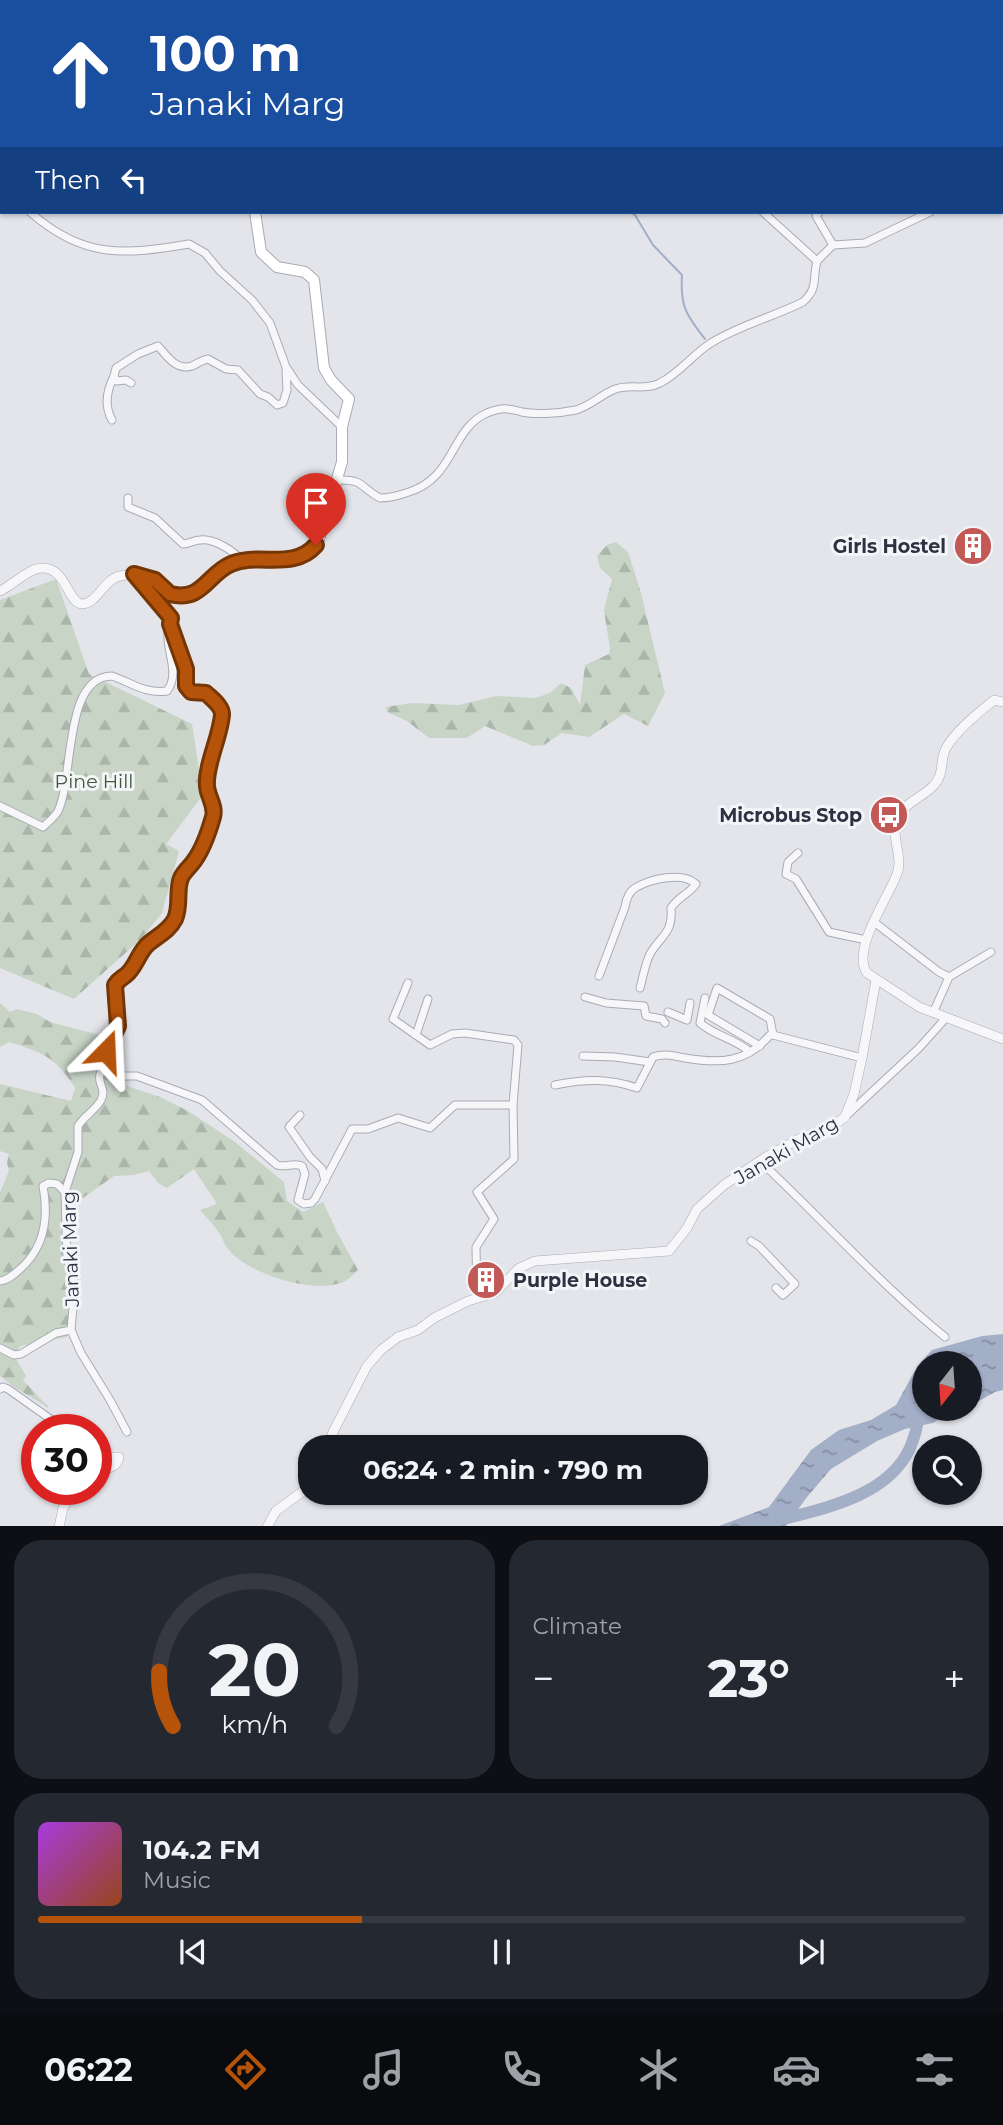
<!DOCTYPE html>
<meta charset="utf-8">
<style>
:root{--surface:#171b24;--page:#242831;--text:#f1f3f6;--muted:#9ea1a6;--line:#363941;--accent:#b45309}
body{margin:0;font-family:Montserrat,sans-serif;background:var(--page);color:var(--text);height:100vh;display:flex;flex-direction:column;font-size:26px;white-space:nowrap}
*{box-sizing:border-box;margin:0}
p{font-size:23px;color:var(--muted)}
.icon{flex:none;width:38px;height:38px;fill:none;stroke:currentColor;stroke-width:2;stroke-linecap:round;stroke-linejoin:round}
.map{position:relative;height:1526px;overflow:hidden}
.details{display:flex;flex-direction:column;gap:14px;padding:14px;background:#0d0f14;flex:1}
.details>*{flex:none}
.banner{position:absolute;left:0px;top:0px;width:1004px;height:214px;box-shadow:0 2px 5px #0004;background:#1a4fa0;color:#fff;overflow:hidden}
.needle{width:46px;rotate:197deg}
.tools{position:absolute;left:912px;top:1351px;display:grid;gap:14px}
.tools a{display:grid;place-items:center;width:70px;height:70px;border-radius:50%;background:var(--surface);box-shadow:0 2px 5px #0004;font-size:35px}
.speed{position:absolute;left:21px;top:1414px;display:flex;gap:14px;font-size:35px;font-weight:700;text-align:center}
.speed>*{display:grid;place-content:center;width:91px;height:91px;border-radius:50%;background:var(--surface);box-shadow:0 2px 5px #0004;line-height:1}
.speed .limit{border:10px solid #d22;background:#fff;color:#111}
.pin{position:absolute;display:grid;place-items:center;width:60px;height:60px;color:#fff;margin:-72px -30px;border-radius:50% 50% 50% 0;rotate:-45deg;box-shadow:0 0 7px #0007}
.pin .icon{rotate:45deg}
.me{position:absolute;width:77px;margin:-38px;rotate:21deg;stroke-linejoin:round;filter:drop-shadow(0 0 5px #0008)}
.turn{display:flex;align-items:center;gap:24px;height:147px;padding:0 35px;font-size:32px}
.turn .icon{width:91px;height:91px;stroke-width:2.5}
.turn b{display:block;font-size:49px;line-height:60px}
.then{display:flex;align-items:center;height:66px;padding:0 35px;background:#0003;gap:14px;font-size:26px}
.big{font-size:52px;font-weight:700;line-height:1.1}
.details .tile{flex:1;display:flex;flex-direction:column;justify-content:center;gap:10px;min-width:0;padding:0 24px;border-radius:28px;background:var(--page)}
.details .dial{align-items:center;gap:0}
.dial svg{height:182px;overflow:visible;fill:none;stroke:var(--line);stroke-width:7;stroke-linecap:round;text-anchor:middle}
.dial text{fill:var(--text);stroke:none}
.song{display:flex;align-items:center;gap:21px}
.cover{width:84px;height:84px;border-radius:10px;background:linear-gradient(135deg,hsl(280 70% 55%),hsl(20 70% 35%))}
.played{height:7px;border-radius:4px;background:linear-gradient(90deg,var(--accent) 35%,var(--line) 35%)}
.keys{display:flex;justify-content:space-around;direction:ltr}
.heat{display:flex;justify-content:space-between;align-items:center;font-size:38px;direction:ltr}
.details .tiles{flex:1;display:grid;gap:14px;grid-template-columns:1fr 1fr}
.tile:last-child{grid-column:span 2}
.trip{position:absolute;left:298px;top:1435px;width:410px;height:70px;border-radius:28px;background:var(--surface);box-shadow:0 2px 5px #0004;font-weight:700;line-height:70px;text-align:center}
.dock{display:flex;height:112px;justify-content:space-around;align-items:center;background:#090b0e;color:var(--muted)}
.dock .icon{width:49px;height:49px}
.dock .selected{color:var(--accent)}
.dock b{font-size:32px;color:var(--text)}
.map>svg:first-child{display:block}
.forest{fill:url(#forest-firs)}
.water{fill:url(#water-ripples)}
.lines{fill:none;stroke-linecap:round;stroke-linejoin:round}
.stream{stroke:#a3aec7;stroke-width:2}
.river{stroke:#a3aec7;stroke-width:12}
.minor-casing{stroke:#a9abb5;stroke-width:9}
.tertiary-casing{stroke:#a9abb5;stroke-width:10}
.secondary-casing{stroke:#a9abb5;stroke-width:12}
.minor{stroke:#f7f7f9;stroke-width:7}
.tertiary{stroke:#f7f7f9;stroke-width:9}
.secondary{stroke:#fff;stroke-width:10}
.route-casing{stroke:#753606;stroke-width:18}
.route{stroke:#b45309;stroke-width:12}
.labels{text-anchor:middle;stroke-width:6;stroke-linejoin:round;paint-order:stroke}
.poi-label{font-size:19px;font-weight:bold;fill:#2d3142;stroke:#f4f5f8;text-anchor:end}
.park-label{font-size:19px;fill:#3c5c3c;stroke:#f4f5f8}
.street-label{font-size:19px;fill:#2d3142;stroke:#f4f5f8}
</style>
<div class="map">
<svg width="1003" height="1527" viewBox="0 0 1003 1527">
<defs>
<pattern id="forest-firs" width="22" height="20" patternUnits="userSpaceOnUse" patternTransform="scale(1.75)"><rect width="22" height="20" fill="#c7d4c6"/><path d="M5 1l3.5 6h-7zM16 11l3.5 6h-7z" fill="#abb6ab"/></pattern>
<pattern id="water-ripples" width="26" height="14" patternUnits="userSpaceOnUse" patternTransform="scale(1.75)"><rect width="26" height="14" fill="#a3aec7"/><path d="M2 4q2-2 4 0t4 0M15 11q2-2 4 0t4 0" fill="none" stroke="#858ea3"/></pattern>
</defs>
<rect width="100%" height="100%" fill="#e4e5eb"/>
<g class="forest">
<path d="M616 542 628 552 641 593 665 693 648 726 624 714 589 737 562 733 544 745 533 746 485 726 467 738H429L407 721 387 712 386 707 412 703 459 705 496 696 535 698 550 693 561 683 571 688 580 705 585 665 609 654 610 649 604 610 612 579 600 568 597 556 607 545Z"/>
<path d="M56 579 89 674 192 724 203 795 166 844 179 851 162 913 140 940 74 999 0 968V600Z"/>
<path d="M0 1003 10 1012 17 1009 37 1014 50 1022 107 1037 99 1059 127 1086 160 1097 188 1111 235 1142 284 1182 287 1201 303 1212 323 1202 336 1230 358 1270C354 1273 350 1279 345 1281 317 1296 248 1274 229 1250 225 1246 223 1240 221 1236 215 1226 207 1218 200 1210L217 1204 194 1169 167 1188 158 1183 149 1171 134 1175 114 1176 83 1198 66 1193C66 1215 65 1238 67 1259 70 1287 73 1308 67 1337L20 1346 15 1357 26 1376 23 1380 49 1408 14 1387 0 1376V1192L9 1171 7 1163 9 1154 0 1151V1084L71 1101 75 1088C57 1058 42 1052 9 1042L0 1047Z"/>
</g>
<path class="water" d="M1003 1334V1390L995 1392 970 1406V1363H924V1409H955L933 1423 905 1429 877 1441 831 1469 807 1497 786 1526H719L769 1507 811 1450 839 1430 871 1420 896 1405 918 1365 932 1350 982 1336Z"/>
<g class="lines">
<path class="stream" d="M630 212 635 215 653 245 682 275C680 306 686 315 705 339"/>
<path class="river" d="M753 1527C806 1511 885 1503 910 1448 915 1436 919 1423 918 1411"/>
<g class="minor-casing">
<g id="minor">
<path d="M0 177 2 180"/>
<path d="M30 212C83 259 124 255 189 244L205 253 220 271 252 300 270 323 286 367 298 385 342 427"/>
<path d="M763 212 817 261"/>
<path d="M819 212 816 216 833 245"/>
<path d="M131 383 126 380 116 381 114 376 116 368 138 354 158 346C167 356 176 371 192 366 198 363 202 360 208 359L226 369 238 370 260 394 268 397 277 405 283 403 287 390 286 370"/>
<path d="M112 420C104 406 107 390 114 376"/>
<path d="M338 480C365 479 360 488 380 498 389 498 397 496 406 493 456 479 449 430 487 413 502 407 507 408 522 412 537 415 561 413 576 410 590 406 601 395 613 390 628 383 645 391 660 383 680 373 693 354 711 343 740 325 773 317 803 302 819 287 812 280 817 261L833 245 865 243 930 212"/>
<path d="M128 498V507L155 518 183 544C189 544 194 540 200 540 214 538 234 551 242 561"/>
<path d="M170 624 186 669V686L191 692 206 693 221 709 215 754 209 768 207 787 214 806 213 818 195 860 182 875 176 918 171 926 140 953 131 969 118 979 115 985 118 1026 106 1051 108 1062 115 1072 124 1076H137L202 1100 277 1165C286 1168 294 1162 302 1166L305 1174 298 1200 304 1204 311 1203 315 1199 352 1129H368L398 1118 430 1128 455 1105H513"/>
<path d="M0 806 43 827C48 822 55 817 58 811 74 779 63 676 112 676 132 683 145 694 167 691 180 674 167 653 168 635 168 629 170 623 171 618L135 575"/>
<path d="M798 853 788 862 786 874 796 879 829 932 866 940"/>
<path d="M874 922 939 972 949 977"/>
<path d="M599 976 625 907C626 900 629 892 635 888 650 879 683 871 696 884 689 894 678 897 671 908 673 934 661 935 650 954 645 964 643 977 640 988"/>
<path d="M408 983 393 1019 430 1045 452 1034 465 1033 514 1040 518 1045 513 1105 514 1159 477 1192 494 1219 476 1247 477 1298"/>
<path d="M585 997 606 1003 644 1006 646 1016 662 1019 665 1023"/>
<path d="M705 998 700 1023C715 1036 736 1039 750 1052"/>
<path d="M668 1012 687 1020 690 1003"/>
<path d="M933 1013 949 977 991 952"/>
<path d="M416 1035 428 999"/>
<path d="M760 1046 708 1015 717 988 770 1019 773 1035"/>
<path d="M583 1056 615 1057 650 1062"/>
<path d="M555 1085C584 1079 609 1078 637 1088L653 1057C664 1053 674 1056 685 1058 720 1064 746 1063 770 1035H773L862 1058"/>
<path d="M300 1115 289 1127 310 1157 322 1169 325 1181"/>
<path d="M846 1116 919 1048 945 1019"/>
<path d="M760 1161C822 1219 879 1283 945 1337"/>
<path d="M751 1241 759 1246 795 1284 783 1295 776 1288"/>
<path d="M0 1281C8 1280 13 1275 19 1270 45 1248 49 1218 43 1186L49 1183 57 1184 65 1192"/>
<path d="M71 1330 81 1353 110 1400 127 1432"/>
<path d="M0 1348 14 1355 21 1354 56 1333 71 1330 73 1308 70 1300 75 1275 67 1260 65 1192 78 1152V1126C84 1116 96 1110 101 1100 109 1085 89 1082 108 1062"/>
<path d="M0 1389 3 1387 8 1389 66 1430"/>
</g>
</g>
<g class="tertiary-casing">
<g id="tertiary">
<path d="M0 591C12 585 24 573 36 569 66 561 67 604 82 604 98 603 104 579 120 576 161 567 156 597 182 596 204 595 212 574 229 564 243 557 281 560 298 558"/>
<path d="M1003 702 994 700C978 713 954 732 945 750 940 762 944 775 934 785 925 796 904 803 898 816 889 835 904 857 897 874 888 898 851 950 867 973L919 1007 1003 1039"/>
<path d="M331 1447 332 1434 367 1366 381 1350 398 1337 418 1330 434 1318 468 1301 495 1293 519 1268 535 1261 669 1251 687 1228 697 1209 724 1185 766 1157 799 1139 838 1122 845 1117 854 1094 862 1058 876 980"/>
<path d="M96 1472C105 1469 118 1468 119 1457H100"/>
<path d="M59 1527 63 1508 75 1489"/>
<path d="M267 1527 276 1511 310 1486"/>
</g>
</g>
<g class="secondary-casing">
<g id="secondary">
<path d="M282 2 284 0"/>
<path d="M255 212 261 252 277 267 305 272 314 280 324 368 331 380 349 399 342 427V462L319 539 312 550 298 558"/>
</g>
</g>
<use href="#minor" class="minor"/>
<use href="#tertiary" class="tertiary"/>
<use href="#secondary" class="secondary"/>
</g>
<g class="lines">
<g class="route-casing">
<path id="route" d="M106 1051 118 1026 115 985C119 979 121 979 126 975 136 967 138 953 148 944 157 936 169 931 175 919 181 906 176 890 181 878 184 871 190 867 194 861 203 849 209 831 213 817 216 805 208 798 207 786 205 766 221 735 222 714 222 706 211 698 206 693L191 692 186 686V669L170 624 171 618 134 574 155 580 170 594C203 602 207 574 231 564 259 552 293 571 316 545"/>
</g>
<use href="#route" class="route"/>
</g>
<defs>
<g id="building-disc" transform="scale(2.0125)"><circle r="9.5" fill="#c35956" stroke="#f4f5f8"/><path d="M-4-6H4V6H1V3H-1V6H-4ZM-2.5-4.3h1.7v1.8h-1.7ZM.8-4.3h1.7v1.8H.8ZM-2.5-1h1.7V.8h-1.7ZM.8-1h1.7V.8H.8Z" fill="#fff"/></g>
<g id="bus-disc" transform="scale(2.0125)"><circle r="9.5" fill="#c35956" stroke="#f4f5f8"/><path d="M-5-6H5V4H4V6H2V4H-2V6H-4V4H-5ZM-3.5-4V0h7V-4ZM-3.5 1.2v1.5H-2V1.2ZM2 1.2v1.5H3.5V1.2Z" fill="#fff"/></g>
</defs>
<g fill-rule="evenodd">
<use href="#building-disc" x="973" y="546"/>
<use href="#bus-disc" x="889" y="815"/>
<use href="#building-disc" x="486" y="1280"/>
</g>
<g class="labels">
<g class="poi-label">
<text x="946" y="553">Girls Hostel</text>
<text x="862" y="822">Microbus Stop</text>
<text x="513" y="1287" text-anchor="start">Purple House</text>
</g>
<g class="park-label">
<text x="94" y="788">Pine Hill</text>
</g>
<g class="street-label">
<text transform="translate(786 1150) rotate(-30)" y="7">Janaki Marg</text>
<text transform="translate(70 1249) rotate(-92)" y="7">Janaki Marg</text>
</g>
</g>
</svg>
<div class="tools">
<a><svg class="needle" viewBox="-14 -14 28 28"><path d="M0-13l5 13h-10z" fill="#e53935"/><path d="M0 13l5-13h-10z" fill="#9ea1a6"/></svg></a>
<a><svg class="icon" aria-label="search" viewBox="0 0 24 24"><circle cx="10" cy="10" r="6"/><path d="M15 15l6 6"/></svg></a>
</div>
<div class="speed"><div class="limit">30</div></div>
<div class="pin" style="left:316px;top:545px;background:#d93025"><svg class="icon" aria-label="arrive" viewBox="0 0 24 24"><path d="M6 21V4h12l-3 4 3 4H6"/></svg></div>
<svg class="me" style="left:106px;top:1051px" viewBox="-20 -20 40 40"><path d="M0-17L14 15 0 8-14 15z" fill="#b45309" stroke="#fff" stroke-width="4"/></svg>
<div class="trip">06:24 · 2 min · 790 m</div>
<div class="banner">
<div class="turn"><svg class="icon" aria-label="ahead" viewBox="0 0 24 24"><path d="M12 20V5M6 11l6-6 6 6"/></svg><div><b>100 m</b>Janaki Marg</div></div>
<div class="then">Then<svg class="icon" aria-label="left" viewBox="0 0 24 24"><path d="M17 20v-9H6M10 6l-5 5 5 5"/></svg></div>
</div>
</div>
<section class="details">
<div class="tiles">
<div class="tile dial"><svg viewBox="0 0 100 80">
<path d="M14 69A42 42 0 1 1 86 69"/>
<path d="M14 69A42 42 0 0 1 8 45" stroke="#b45309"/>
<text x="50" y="56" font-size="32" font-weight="700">20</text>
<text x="50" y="72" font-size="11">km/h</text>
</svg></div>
<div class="tile"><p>Climate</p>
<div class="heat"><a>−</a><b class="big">23°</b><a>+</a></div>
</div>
<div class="tile">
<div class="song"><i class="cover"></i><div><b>104.2 FM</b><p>Music</p></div></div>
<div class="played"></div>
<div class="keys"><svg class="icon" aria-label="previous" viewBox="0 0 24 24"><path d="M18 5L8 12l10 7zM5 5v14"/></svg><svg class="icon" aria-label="pause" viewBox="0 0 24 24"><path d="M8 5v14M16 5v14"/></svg><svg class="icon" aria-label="next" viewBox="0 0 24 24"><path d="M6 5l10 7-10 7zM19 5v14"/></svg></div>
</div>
</div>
</section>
<nav class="dock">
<b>06:22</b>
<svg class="icon selected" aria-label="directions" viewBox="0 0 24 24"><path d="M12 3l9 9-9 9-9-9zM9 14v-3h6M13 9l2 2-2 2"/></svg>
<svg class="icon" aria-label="music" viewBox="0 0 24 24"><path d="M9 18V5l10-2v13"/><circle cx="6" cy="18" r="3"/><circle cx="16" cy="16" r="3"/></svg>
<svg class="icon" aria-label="phone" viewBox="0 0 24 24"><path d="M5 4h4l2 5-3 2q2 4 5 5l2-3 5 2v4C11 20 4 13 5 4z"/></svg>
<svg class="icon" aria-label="climate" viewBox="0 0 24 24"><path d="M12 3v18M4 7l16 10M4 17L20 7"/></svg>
<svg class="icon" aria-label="car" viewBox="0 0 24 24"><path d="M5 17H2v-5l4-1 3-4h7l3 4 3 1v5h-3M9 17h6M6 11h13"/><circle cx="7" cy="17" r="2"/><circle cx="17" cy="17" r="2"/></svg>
<svg class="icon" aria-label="filters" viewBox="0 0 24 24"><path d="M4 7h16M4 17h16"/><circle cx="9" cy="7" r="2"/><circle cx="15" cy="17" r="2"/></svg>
</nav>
